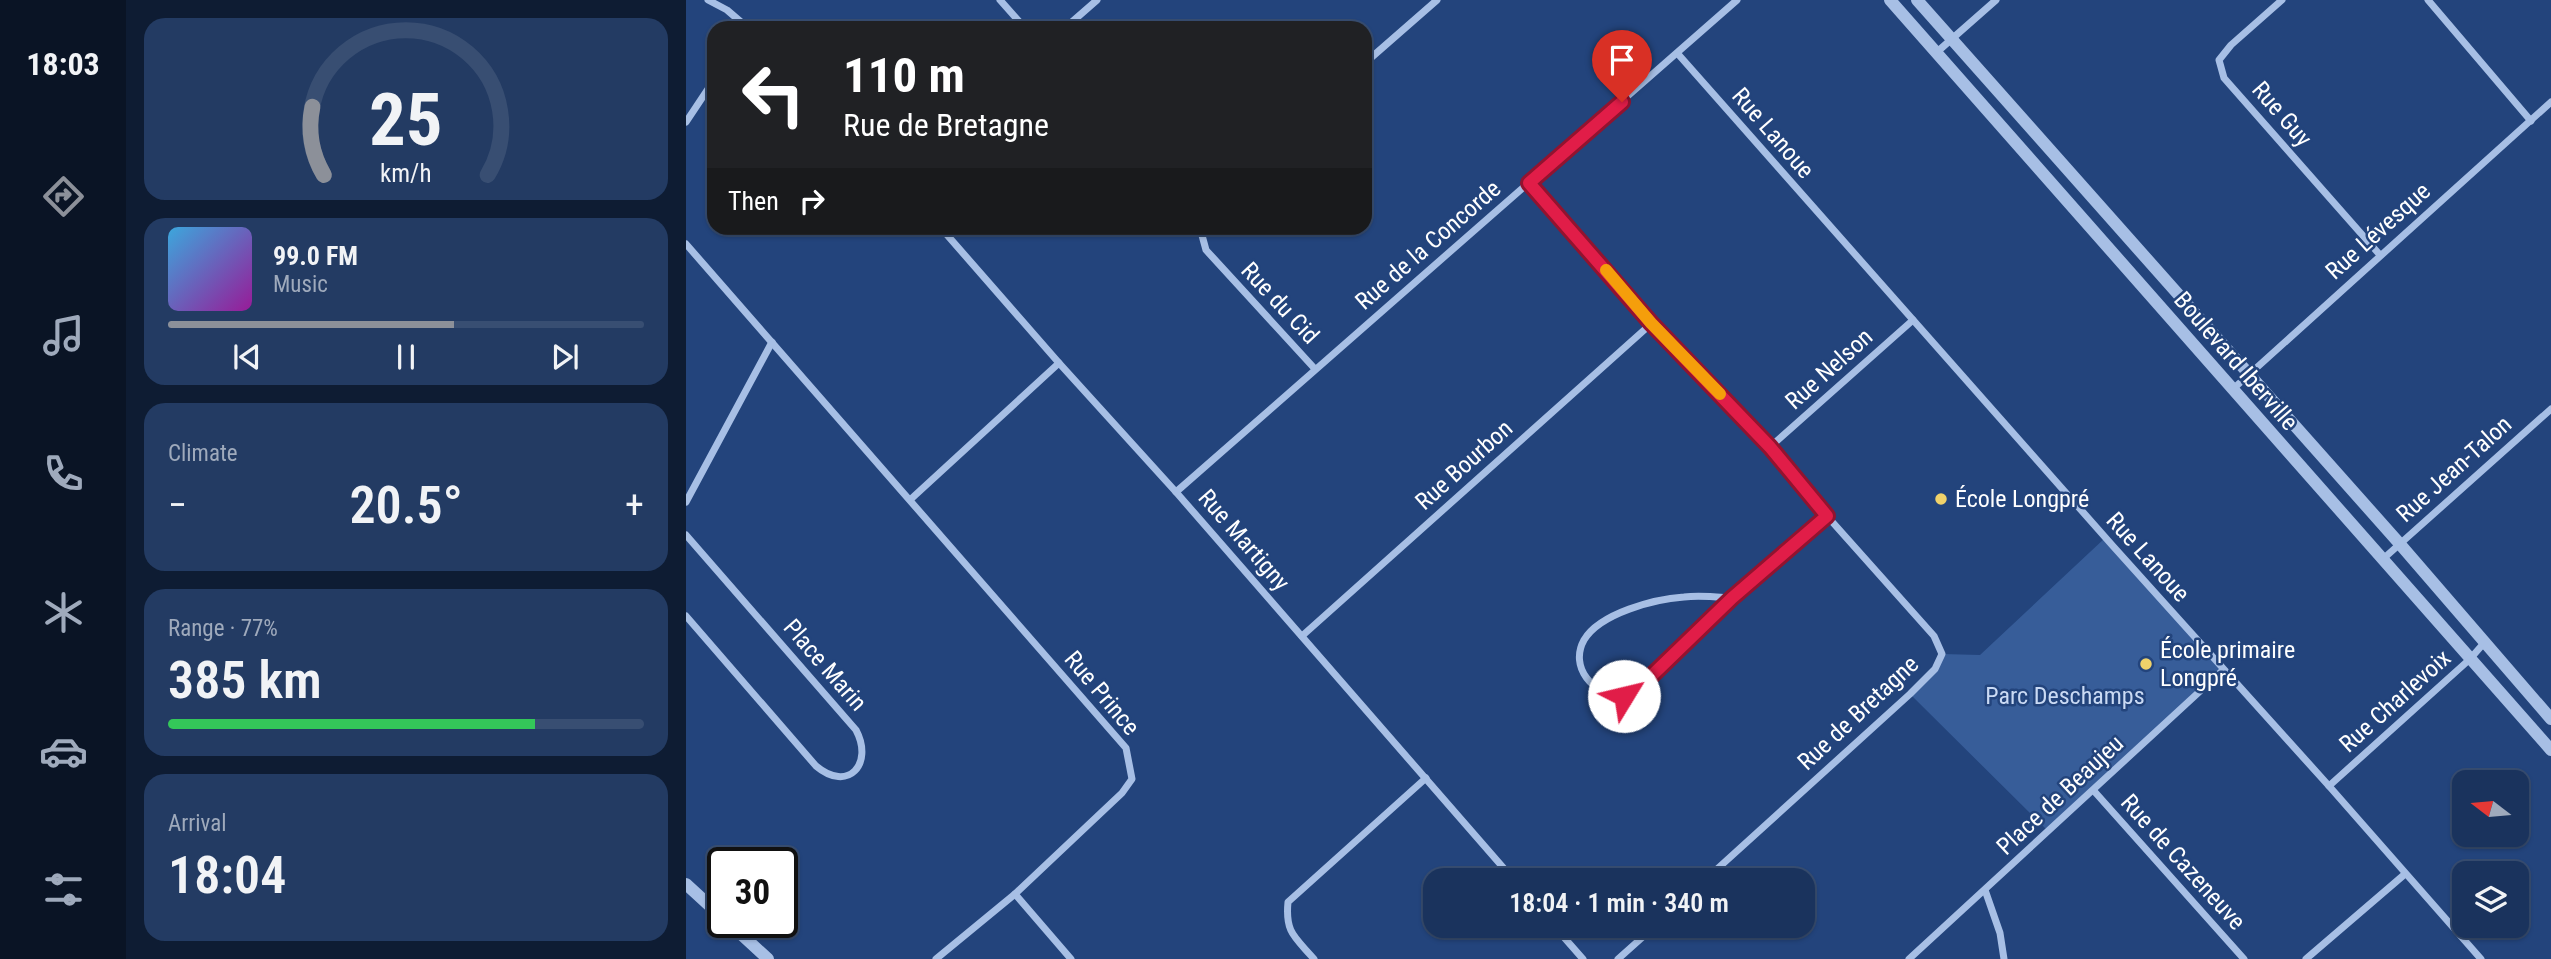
<!DOCTYPE html>
<meta charset="utf-8">
<style>
:root{--surface:#1a335d;--page:#233b63;--text:#f1f3f6;--muted:#9faabc;--line:#384e72;--accent:#8c9099}
body{margin:0;font-family:"Roboto Condensed",sans-serif;background:var(--page);color:var(--text);height:100vh;display:flex;flex-direction:column;font-size:26px;white-space:nowrap}
*{box-sizing:border-box;margin:0}
p{font-size:23px;color:var(--muted)}
.icon{flex:none;width:38px;height:38px;fill:none;stroke:currentColor;stroke-width:2;stroke-linecap:round;stroke-linejoin:round}
.map{position:relative;flex:1;overflow:hidden}
.drawer{display:flex;flex-direction:column;gap:18px;padding:18px;background:#0e1c33;width:560px}
.drawer>*{flex:none}
.banner{position:absolute;left:21px;top:21px;width:665px;height:214px;border-radius:21px;box-shadow:0 2px 5px #0004,0 0 0 2px var(--line);background:#202124;color:#fff;overflow:hidden}
.needle{width:46px;rotate:286deg}
.buttons{position:absolute;left:1766px;top:770px;display:grid;gap:14px}
.buttons a{display:grid;place-items:center;width:77px;height:77px;border-radius:14px;background:var(--surface);box-shadow:0 2px 5px #0004,0 0 0 2px var(--line);font-size:35px}
.speed{position:absolute;left:21px;top:847px;display:flex;gap:14px;font-size:35px;font-weight:700;text-align:center}
.speed>*{display:grid;place-content:center;width:91px;height:91px;border-radius:50%;background:var(--surface);box-shadow:0 2px 5px #0004,0 0 0 2px var(--line);line-height:1}
.speed .limit{border:4px solid #111;border-radius:10px;background:#fff;color:#111}
.pin{position:absolute;display:grid;place-items:center;width:60px;height:60px;color:#fff;margin:-72px -30px;border-radius:50% 50% 50% 0;rotate:-45deg;box-shadow:0 0 7px #0007}
.pin .icon{rotate:45deg}
.me{position:absolute;width:77px;margin:-38px;rotate:54deg;stroke-linejoin:round;filter:drop-shadow(0 0 5px #0008)}
.turn{display:flex;align-items:center;gap:24px;height:147px;padding:0 21px;font-size:32px}
.turn .icon{width:91px;height:91px;stroke-width:2.5}
.turn b{display:block;font-size:49px;line-height:60px}
.then{display:flex;align-items:center;height:66px;padding:0 21px;background:#0003;gap:14px;font-size:26px}
.big{font-size:52px;font-weight:600;line-height:1.1}
.drawer .widget{flex:1;display:flex;flex-direction:column;justify-content:center;gap:10px;min-width:0;padding:0 24px;border-radius:21px;background:var(--page)}
.drawer .dial{align-items:center;gap:0}
.dial svg{height:182px;overflow:visible;fill:none;stroke:var(--line);stroke-width:7;stroke-linecap:round;text-anchor:middle}
.dial text{fill:var(--text);stroke:none}
.song{display:flex;align-items:center;gap:21px}
.cover{width:84px;height:84px;border-radius:10px;background:linear-gradient(135deg,hsl(200 70% 55%),hsl(300 70% 35%))}
.played{height:7px;border-radius:4px;background:linear-gradient(90deg,var(--accent) 60%,var(--line) 60%)}
.keys{display:flex;justify-content:space-around;direction:ltr}
.heat{display:flex;justify-content:space-between;align-items:center;font-size:38px;direction:ltr}
.charge{height:10px;border-radius:5px;background:linear-gradient(90deg,#34c759 77%,var(--line) 0)}
.trip{position:absolute;left:737px;top:868px;width:392px;height:70px;border-radius:21px;background:var(--surface);box-shadow:0 2px 5px #0004,0 0 0 2px var(--line);font-weight:600;line-height:70px;text-align:center}
main{display:flex;flex:1;min-height:0}
.tabs{display:flex;flex-direction:column;width:126px;justify-content:space-around;align-items:center;background:#0a1425;color:var(--muted)}
.tabs .icon{width:49px;height:49px}
.tabs .active{color:var(--accent)}
.tabs b{font-size:32px;color:var(--text)}
.map>svg:first-child{display:block}
.green{fill:#375d99}
.lines{fill:none;stroke-linecap:round;stroke-linejoin:round}
.minor{stroke:#a7bfe5;stroke-width:7}
.tertiary{stroke:#a7bfe5;stroke-width:12}
.route-casing{stroke:#92132f;stroke-width:18}
.route{stroke:#e11d48;stroke-width:12}
.slow{stroke:#f59e0b;stroke-width:12}
.poi-dot{fill:#f0d26a;stroke:#23447c;stroke-width:2.5}
.labels{text-anchor:middle;stroke-width:5;stroke-linejoin:round;paint-order:stroke}
.street-label{font-size:24px;fill:#fff;stroke:#23447c}
.poi-label{font-size:24px;fill:#fff;stroke:#23447c;text-anchor:start}
.park-label{font-size:24px;fill:#cadaf4;stroke:#23447c}
</style>
<main>
<nav class="tabs">
<b>18:03</b>
<svg class="icon active" aria-label="directions" viewBox="0 0 24 24"><path d="M12 3l9 9-9 9-9-9zM9 14v-3h6M13 9l2 2-2 2"/></svg>
<svg class="icon" aria-label="music" viewBox="0 0 24 24"><path d="M9 18V5l10-2v13"/><circle cx="6" cy="18" r="3"/><circle cx="16" cy="16" r="3"/></svg>
<svg class="icon" aria-label="phone" viewBox="0 0 24 24"><path d="M5 4h4l2 5-3 2q2 4 5 5l2-3 5 2v4C11 20 4 13 5 4z"/></svg>
<svg class="icon" aria-label="climate" viewBox="0 0 24 24"><path d="M12 3v18M4 7l16 10M4 17L20 7"/></svg>
<svg class="icon" aria-label="car" viewBox="0 0 24 24"><path d="M5 17H2v-5l4-1 3-4h7l3 4 3 1v5h-3M9 17h6M6 11h13"/><circle cx="7" cy="17" r="2"/><circle cx="17" cy="17" r="2"/></svg>
<svg class="icon" aria-label="filters" viewBox="0 0 24 24"><path d="M4 7h16M4 17h16"/><circle cx="9" cy="7" r="2"/><circle cx="15" cy="17" r="2"/></svg>
</nav>
<section class="drawer">
<div class="widget dial"><svg viewBox="0 0 100 80">
<path d="M14 69A42 42 0 1 1 86 69"/>
<path d="M14 69A42 42 0 0 1 9 39" stroke="#8c9099"/>
<text x="50" y="56" font-size="32" font-weight="700">25</text>
<text x="50" y="72" font-size="11">km/h</text>
</svg></div>
<div class="widget">
<div class="song"><i class="cover"></i><div><b>99.0 FM</b><p>Music</p></div></div>
<div class="played"></div>
<div class="keys"><svg class="icon" aria-label="previous" viewBox="0 0 24 24"><path d="M18 5L8 12l10 7zM5 5v14"/></svg><svg class="icon" aria-label="pause" viewBox="0 0 24 24"><path d="M8 5v14M16 5v14"/></svg><svg class="icon" aria-label="next" viewBox="0 0 24 24"><path d="M6 5l10 7-10 7zM19 5v14"/></svg></div>
</div>
<div class="widget"><p>Climate</p>
<div class="heat"><a>−</a><b class="big">20.5°</b><a>+</a></div>
</div>
<div class="widget"><p>Range · 77%</p><b class="big">385 km</b><div class="charge"></div></div>
<div class="widget"><p>Arrival</p><b class="big">18:04</b></div>
</section>
<div class="map">
<svg width="1865" height="959" viewBox="0 0 1865 959">
<rect width="100%" height="100%" fill="#23447c"/>
<path class="green" d="M1419 538 1537 670 1363 832 1224 694 1249 669 1256 654 1294 655Z"/>
<g class="lines">
<g class="minor">
<path d="M22 0 41 10 62 28"/>
<path d="M314 0 339 28"/>
<path d="M1596 0 1545 45 1533 60 1538 78 1694 255"/>
<path d="M1742 0 1845 121"/>
<path d="M379 28 411 0"/>
<path d="M1251 52 1310 0"/>
<path d="M992 54 1426 545 1643 786 1795 959"/>
<path d="M679 63 751 0"/>
<path d="M0 122 28 80"/>
<path d="M843 183 966 323 1084 447 1141 516 1248 636 1256 654 1249 669 1224 694 1019 880"/>
<path d="M255 228 373 363 490 492 828 880"/>
<path d="M514 228 520 250 629 369"/>
<path d="M0 244 440 748 446 779 436 793 329 894 250 959"/>
<path d="M1547 389 1865 102"/>
<path d="M1084 447 1227 320"/>
<path d="M490 492 1051 0"/>
<path d="M225 499 373 363"/>
<path d="M0 502 86 342"/>
<path d="M0 535 170 730C188 764 162 793 130 766L0 616"/>
<path d="M1697 559 1865 409"/>
<path d="M1046 598C1031 597 1014 595 998 597 969 599 914 613 898 640 883 667 907 695 935 695 941 695 948 690 954 686L1046 598 1141 516"/>
<path d="M616 636 966 323"/>
<path d="M1643 786 1784 659 1798 643"/>
<path d="M1408 791 1558 959"/>
<path d="M1299 890 1314 933 1318 959"/>
<path d="M329 894 385 959"/>
<path d="M868 926 897 959"/>
<path d="M628 959C609 937 599 933 602 902L740 778"/>
<path d="M932 959 969 926"/>
<path d="M1223 959 1537 670"/>
<path d="M1620 959 1719 874"/>
</g>
<g class="tertiary">
<path d="M1204 0 1865 750"/>
<path d="M1231 0 1713 543 1865 719"/>
<path d="M0 884 37 918"/>
<path d="M42 922 82 959"/>
</g>
</g>
<g class="lines">
<g class="route-casing">
<path id="route" d="M936 102 843 183 965 323 1084 447 1141 516 1046 598 954 687 938 696"/>
</g>
<use href="#route" class="route"/>
<path class="slow" d="M920 270 965 323 1034 394"/>
</g>
<g class="poi-dot">
<circle cx="1255" cy="499" r="7"/>
<circle cx="1460" cy="664" r="7"/>
</g>
<g class="labels">
<g class="street-label">
<text transform="translate(1596 114) rotate(49)" y="8">Rue Guy</text>
<text transform="translate(1087 133) rotate(49)" y="8">Rue Lanoue</text>
<text transform="translate(1692 231) rotate(-42)" y="8">Rue Lévesque</text>
<text transform="translate(742 245) rotate(-41)" y="8">Rue de la Concorde</text>
<text transform="translate(594 303) rotate(47)" y="8">Rue du Cid</text>
<text transform="translate(1550 361) rotate(49)" y="8">Boulevard Iberville</text>
<text transform="translate(1143 369) rotate(-42)" y="8">Rue Nelson</text>
<text transform="translate(778 465) rotate(-42)" y="8">Rue Bourbon</text>
<text transform="translate(1768 469) rotate(-42)" y="8">Rue Jean-Talon</text>
<text transform="translate(558 540) rotate(49)" y="8">Rue Martigny</text>
<text transform="translate(1462 557) rotate(48)" y="8">Rue Lanoue</text>
<text transform="translate(139 665) rotate(49)" y="8">Place Marin</text>
<text transform="translate(416 693) rotate(50)" y="8">Rue Prince</text>
<text transform="translate(1709 701) rotate(-42)" y="8">Rue Charlevoix</text>
<text transform="translate(1172 713) rotate(-43)" y="8">Rue de Bretagne</text>
<text transform="translate(1374 795) rotate(-43)" y="8">Place de Beaujeu</text>
<text transform="translate(1497 862) rotate(48)" y="8">Rue de Cazeneuve</text>
</g>
<g class="poi-label">
<text x="1269" y="507">École Longpré</text>
<text x="1474" y="658">École primaire<tspan x="1474" dy="28">Longpré</tspan></text>
</g>
<g class="park-label">
<text x="1379" y="704">Parc Deschamps</text>
</g>
</g>
</svg>
<div class="buttons">
<a><svg class="needle" viewBox="-14 -14 28 28"><path d="M0-13l5 13h-10z" fill="#e53935"/><path d="M0 13l5-13h-10z" fill="#9faabc"/></svg></a>
<a><svg class="icon" aria-label="layers" viewBox="0 0 24 24"><path d="M12 4l9 5-9 5-9-5zM3 14l9 5 9-5"/></svg></a>
</div>
<div class="speed"><div class="limit">30</div></div>
<div class="pin" style="left:936px;top:102px;background:#d93025"><svg class="icon" aria-label="arrive" viewBox="0 0 24 24"><path d="M6 21V4h12l-3 4 3 4H6"/></svg></div>
<svg class="me" style="left:938px;top:696px" viewBox="-20 -20 40 40"><circle r="19" fill="#fff"/><path d="M0-13L10 11 0 6-10 11z" fill="#e11d48"/></svg>
<div class="trip">18:04 · 1 min · 340 m</div>
<div class="banner">
<div class="turn"><svg class="icon" aria-label="left" viewBox="0 0 24 24"><path d="M17 20v-9H6M10 6l-5 5 5 5"/></svg><div><b>110 m</b>Rue de Bretagne</div></div>
<div class="then">Then<svg class="icon" aria-label="right" viewBox="0 0 24 24"><path d="M7 20v-9h11M14 6l5 5-5 5"/></svg></div>
</div>
</div>
</main>
